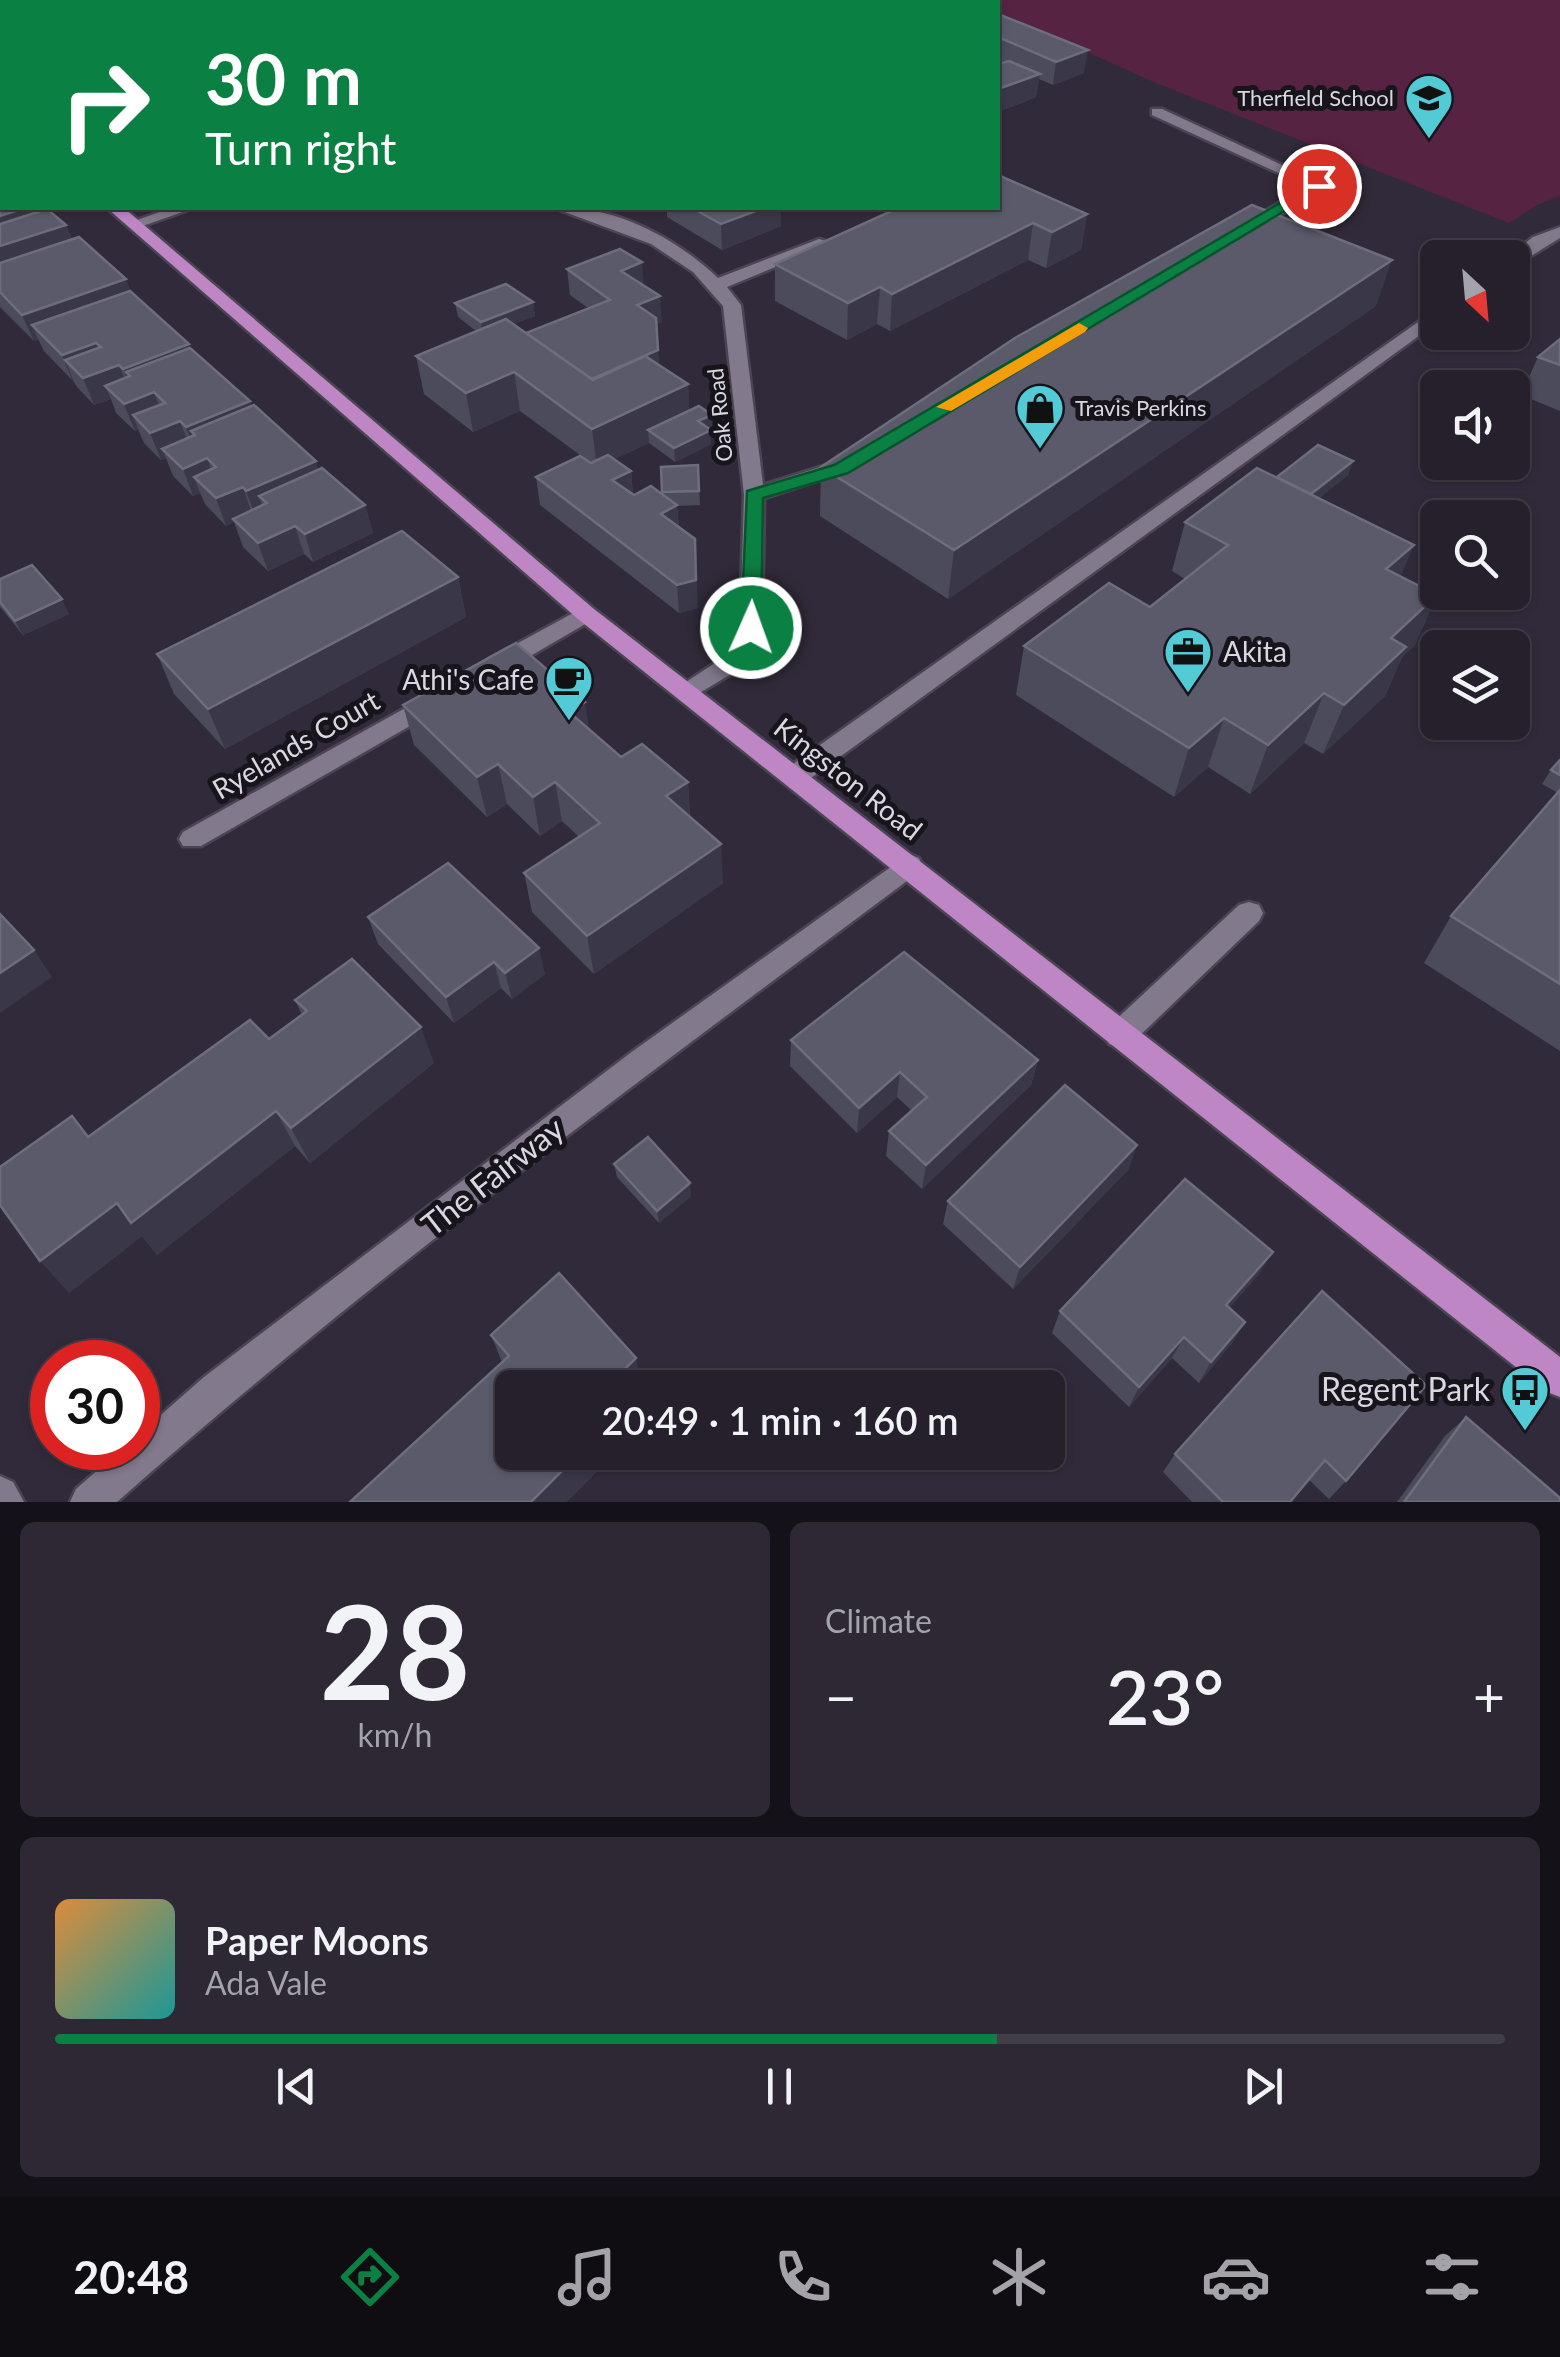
<!DOCTYPE html>
<meta charset="utf-8">
<style>
:root{--surface:#25202c;--page:#2d2834;--text:#f1f3f6;--muted:#a3a3a9;--line:#423e48;--accent:#0b8043}
body{margin:0;font-family:Lato,sans-serif;background:var(--page);color:var(--text);height:100vh;display:flex;flex-direction:column;font-size:38px;white-space:nowrap}
*{box-sizing:border-box;margin:0}
p{font-size:32px;color:var(--muted)}
.icon{flex:none;width:55px;height:55px;fill:none;stroke:currentColor;stroke-width:2;stroke-linecap:round;stroke-linejoin:round}
.map{position:relative;height:1502px;overflow:hidden}
.sheet{display:flex;flex-direction:column;gap:20px;padding:20px;background:#141218;flex:1}
.sheet>*{flex:none}
.top-card{position:absolute;left:0px;top:0px;width:1000px;height:210px;box-shadow:0 2px 8px #0004,0 0 0 2px var(--line);background:#0b8043;color:#fff;overflow:hidden}
.needle{width:65px;rotate:154deg}
.buttons{position:absolute;left:1420px;top:240px;display:grid;gap:20px}
.buttons a{display:grid;place-items:center;width:110px;height:110px;border-radius:15px;background:var(--surface);box-shadow:0 2px 8px #0004,0 0 0 2px var(--line);font-size:50px}
.speed{position:absolute;left:30px;top:1340px;display:flex;gap:20px;font-size:50px;font-weight:700;text-align:center}
.speed>*{display:grid;place-content:center;width:130px;height:130px;border-radius:50%;background:var(--surface);box-shadow:0 2px 8px #0004,0 0 0 2px var(--line);line-height:1}
.speed .limit{border:15px solid #d22;background:#fff;color:#111}
.pin{position:absolute;display:grid;place-items:center;width:85px;height:85px;color:#fff;margin:-42px;border:5px solid #fff;border-radius:50%;box-shadow:0 2px 10px #0007}
.me{position:absolute;width:110px;margin:-55px;rotate:2deg;stroke-linejoin:round;filter:drop-shadow(0 0 8px #0008)}
.turn{display:flex;align-items:center;gap:35px;height:210px;padding:0 40px;font-size:45px}
.turn .icon{width:130px;height:130px;stroke-width:2.5}
.turn b{display:block;font-size:70px;line-height:85px}
.big{font-size:75px;font-weight:600;line-height:1.1}
.sheet .card{flex:1;display:flex;flex-direction:column;justify-content:center;gap:15px;min-width:0;padding:0 35px;border-radius:15px;background:var(--page)}
.sheet .dial{align-items:center;gap:0}
.dial b{font-size:130px;line-height:1}
.song{display:flex;align-items:center;gap:30px}
.cover{width:120px;height:120px;border-radius:15px;background:linear-gradient(135deg,hsl(30 70% 55%),hsl(180 70% 35%))}
.played{height:10px;border-radius:5px;background:linear-gradient(90deg,var(--accent) 65%,var(--line) 65%)}
.keys{display:flex;justify-content:space-around;direction:ltr}
.heat{display:flex;justify-content:space-between;align-items:center;font-size:55px;direction:ltr}
.sheet .tiles{flex:1;display:grid;gap:20px;grid-template-columns:1fr 1fr}
.card:last-child{grid-column:span 2}
.trip{position:absolute;left:495px;top:1370px;width:570px;height:100px;border-radius:15px;background:var(--surface);box-shadow:0 2px 8px #0004,0 0 0 2px var(--line);font-weight:600;line-height:100px;text-align:center}
.dock{display:flex;height:160px;justify-content:space-around;align-items:center;background:#0f0d12;color:var(--muted)}
.dock .icon{width:70px;height:70px}
.dock .on{color:var(--accent)}
.dock b{font-size:45px;color:var(--text)}
.map>svg:first-child{display:block}
.green{fill:#572342}
.lines{fill:none;stroke-linecap:round;stroke-linejoin:round}
.minor-casing{stroke:#4b4553;stroke-width:5}
.major-casing{stroke:#4b4553;stroke-width:5}
.minor{fill:#82798c;fill-rule:evenodd}
.major{fill:#be86c4;fill-rule:evenodd}
.wall{fill:#4b4b5c}
.shaded-wall{fill:#3a3748}
.building{fill:#5a5a6a;stroke:#6e6d7d;stroke-width:2.5}
.route{fill:#0b8043;stroke:#07532c;stroke-width:2.5}
.slow{fill:#f59e0b}
.labels{text-anchor:middle;stroke-width:10;stroke-linejoin:round;paint-order:stroke}
.far-poi-label{font-size:22px;fill:#dbd7e1;stroke:#18141c;text-anchor:end}
.far-street-label{font-size:22px;fill:#dbd7e1;stroke:#18141c}
.poi-label{font-size:28px;fill:#dbd7e1;stroke:#18141c;text-anchor:start}
.street-label{font-size:28px;fill:#dbd7e1;stroke:#18141c}
.near-street-label{font-size:32px;fill:#dbd7e1;stroke:#18141c}
.near-poi-label{font-size:32px;fill:#dbd7e1;stroke:#18141c;text-anchor:end}
</style>
<div class="map">
<svg width="1560" height="1502" viewBox="0 0 1560 1502">
<rect width="100%" height="100%" fill="#312a3a"/>
<path class="green" d="M971 0H1560V196L1539 204 1509 223 1156 83 998 12V2Z"/>
<g class="lines">
<g class="minor-casing">
<g id="minor">
<path d="M544 0H559L560 2H545Z"/>
<path d="M783 0H795L796 2H784Z"/>
<path d="M1152 109H1162L1327 186 1251 233H1239V227L1307 186 1152 115Z"/>
<path d="M171 208H194L134 229 126 224Z"/>
<path d="M554 208C613 204 676 238 718 278L819 239 833 243 727 287 741 305 763 485 849 458 859 464 856 468 764 498 762 628 741 668 688 700 676 692 680 686 724 657 740 628 744 495 723 306 693 272 651 244Z"/>
<path d="M1560 227V238L1518 264 1512 265V258H1505L1533 237Z"/>
<path d="M1438 308V322L804 783H786L782 776 786 769Z"/>
<path d="M586 606 597 614 594 619 503 672H487L483 666 487 660Z"/>
<path d="M434 692 443 695 446 701 443 707 201 846H183L179 839 183 832Z"/>
<path d="M909 854 919 858 922 865 919 872C647 1075 371 1277 117 1502H70L76 1489 123 1448H138V1435L204 1377 633 1051Z"/>
<path d="M1249 902 1259 905 1263 913 1259 921 1131 1044 1120 1048 1109 1044 1105 1035 1109 1026 1239 905Z"/>
<path d="M0 1476 13 1482 24 1502H0Z"/>
</g>
</g>
<g class="major-casing">
<g id="major">
<rect x="0" y="102" width="2" height="10"/>
<path d="M107 208H124L594 609 1560 1357V1397L1547 1392 578 619Z"/>
</g>
</g>
<use href="#minor" class="minor"/>
<use href="#major" class="major"/>
</g>
<g class="wall">
<path d="M0 0 53 2H78H2V47L0 44Z"/>
<path d="M878 0H963L970 2H878Z"/>
<path d="M998 14 1084 73 1053 85 1039 79 1036 97 998 112V64L1002 63 998 61Z"/>
<path d="M0 180 39 211 66 225 72 240 126 279 130 291 190 348 250 401 252 406 318 469 365 505 373 533 313 562 304 554 268 571 243 547 234 522 226 526 205 504 200 493 193 496 173 476 166 458 161 460 144 443 138 429 135 431 116 413 111 399 94 405 77 387 74 382 44 351 38 339 34 341 0 307Z"/>
<path d="M667 208H781V226L722 250 667 217Z"/>
<path d="M1087 214 1081 250 1046 268 1028 260 890 331 877 324 847 340 775 301V264Z"/>
<path d="M567 269 643 285 662 322 656 324 659 365 688 384 689 410 712 415V428L710 430 711 444 675 462 649 443 614 459 631 471 633 495 662 494 661 467 698 465 700 505 677 506 679 527 698 608 679 613 540 505 536 477 588 461 520 411 473 432 424 394 416 356 476 331 458 317 455 303 533 302 535 316 513 324 526 333 588 308 570 295Z"/>
<path d="M1376 306 948 599 820 516 821 467Z"/>
<path d="M1560 339V411L1521 395 1538 357Z"/>
<path d="M1353 461 1348 475 1319 498 1401 577 1437 595 1415 645 1402 657 1385 696 1323 754 1304 743 1250 794 1208 767 1174 797 1016 695 1024 646 1150 607 1185 579 1172 571 1185 522 1277 477Z"/>
<path d="M458 577 466 617 225 749 174 694 157 654Z"/>
<path d="M0 579 69 614 23 635 0 607Z"/>
<path d="M403 705 589 730 621 757 688 782 690 817 723 883 594 974 532 912 524 873 579 837 562 821 540 836 507 804 487 817 414 745Z"/>
<path d="M1560 760V1051L1424 963 1451 916 1558 793 1542 784 1551 770Z"/>
<path d="M368 917 545 974 512 999 501 988 454 1023 378 944Z"/>
<path d="M295 1000 434 1063 310 1163 295 1146 157 1255 142 1236 69 1293 88 1137 269 1039 302 1015Z"/>
<path d="M791 1040 1038 1060 1031 1085 922 1189 886 1156 889 1131 912 1111 897 1097 857 1133 790 1066Z"/>
<path d="M1137 1145 1128 1170 1013 1289 943 1224 948 1201Z"/>
<path d="M614 1164 691 1196 659 1223 617 1177Z"/>
<path d="M1259 1274 1229 1308 1245 1322 1232 1343 1199 1383 1172 1358 1129 1407 1052 1333 1060 1311Z"/>
<path d="M1322 1291 1346 1481 1329 1499 1309 1480 1290 1502H1192L1163 1472 1175 1454Z"/>
<path d="M491 1335 642 1388 512 1452H598L602 1466 566 1502H350L502 1362Z"/>
<path d="M1466 1417 1560 1502H1397L1445 1436Z"/>
</g>
<g class="shaded-wall">
<path d="M0 0H34L35 2H2V19L0 20Z"/>
<path d="M169 0H205L206 2H159Z"/>
<path d="M518 0H538V2H508Z"/>
<path d="M1088 50 1084 73 1053 85 1056 62Z"/>
<path d="M1040 74 1036 97 998 112V89Z"/>
<path d="M25 208H38L47 229 0 245V216Z"/>
<path d="M764 208H781V226L722 250 721 224Z"/>
<path d="M1087 214 1081 250 1046 268 1052 232Z"/>
<path d="M1033 223 1028 260 890 331 892 294Z"/>
<path d="M66 225 76 250 0 276V246Z"/>
<path d="M1392 260 1376 306 948 599 954 550Z"/>
<path d="M642 262 644 288 621 271Z"/>
<path d="M126 279 135 305 32 325 38 339 34 341 22 315Z"/>
<path d="M880 287 877 324 847 340 848 303Z"/>
<path d="M660 296 662 322 656 324 660 377 590 408 637 305Z"/>
<path d="M533 302 535 316 483 336 481 322Z"/>
<path d="M96 343 107 369 65 360 74 382H73L62 355Z"/>
<path d="M189 344 198 371 130 376 126 372 134 396 123 369Z"/>
<path d="M119 365 130 392 105 386 111 399 94 405 83 378Z"/>
<path d="M514 372 520 411 473 432 466 393Z"/>
<path d="M688 384 690 423 648 430 649 443 597 468 592 429Z"/>
<path d="M154 392 164 419 133 415 138 429 135 431 124 404Z"/>
<path d="M250 401 258 428 195 435 191 431 199 453 196 454 186 427Z"/>
<path d="M712 415V428L698 435V421Z"/>
<path d="M180 421 190 448 162 449 166 458 161 460 150 433Z"/>
<path d="M711 430V444L675 462 674 448Z"/>
<path d="M207 458 217 486 194 477 200 493 193 496 183 469Z"/>
<path d="M316 461 324 488 267 503 259 496 265 514 256 518 246 491Z"/>
<path d="M1353 461 1348 475 1280 530 1285 516Z"/>
<path d="M631 471 633 499 612 480Z"/>
<path d="M243 487 252 514 233 519 234 522 226 526 216 498Z"/>
<path d="M365 505 373 533 313 562 305 534Z"/>
<path d="M677 505 679 532 661 514Z"/>
<path d="M295 526 304 554 268 571 258 543Z"/>
<path d="M695 539 698 608 679 613 677 585Z"/>
<path d="M1414 545 1393 594 1386 569Z"/>
<path d="M458 577 466 617 225 749 208 709Z"/>
<path d="M1437 595 1415 645 1402 657 1385 696 1323 754 1344 705 1391 638Z"/>
<path d="M62 599 69 614 23 635 15 621Z"/>
<path d="M1324 693 1304 743 1250 794 1268 745Z"/>
<path d="M585 702 591 742 569 712Z"/>
<path d="M1224 718 1208 767 1174 797 1189 748Z"/>
<path d="M498 764 507 804 487 817 477 777Z"/>
<path d="M555 782 562 821 540 836 533 797Z"/>
<path d="M688 782 690 822 666 796Z"/>
<path d="M721 844 723 883 594 974 587 936Z"/>
<path d="M539 948 545 974 512 999 505 973Z"/>
<path d="M34 950 52 977 0 1013V973Z"/>
<path d="M494 962 501 988 454 1023 446 997Z"/>
<path d="M421 1027 434 1063 310 1163 291 1128Z"/>
<path d="M1038 1060 1031 1085 922 1189 926 1165Z"/>
<path d="M900 1072 897 1097 857 1133 859 1108Z"/>
<path d="M276 1111 295 1146 157 1255 142 1236 69 1293 40 1261 117 1203Z"/>
<path d="M1137 1145 1128 1170 1013 1289 1020 1267Z"/>
<path d="M690 1183 691 1196 659 1223 657 1211Z"/>
<path d="M1273 1252 1259 1274 1213 1326 1226 1305Z"/>
<path d="M1245 1322 1232 1343 1199 1383 1211 1362Z"/>
<path d="M1184 1337 1172 1358 1129 1407 1139 1387Z"/>
<path d="M636 1358 642 1388H606Z"/>
<path d="M581 1452H598L602 1466 566 1502H531Z"/>
</g>
<g class="building">
<path d="M21 0H50L53 2 69 0 72 2H10Z"/>
<path d="M425 0H518L508 2H422L420 1Z"/>
<path d="M802 0H819L824 2H793Z"/>
<path d="M908 0H963L970 2H914Z"/>
<path d="M2 4V18H0V5Z"/>
<path d="M998 14 1088 50 1056 62 998 37Z"/>
<path d="M1009 61 1040 74 998 89V64Z"/>
<path d="M998 175 1087 214 1052 232 1033 223 892 294 880 287 848 303 775 264 898 208H998Z"/>
<path d="M2 189V208H25L0 216V190Z"/>
<path d="M1252 205 1392 260 954 550 821 467 1015 338Z"/>
<path d="M692 208H764L721 224Z"/>
<path d="M47 209 66 225 0 246V224Z"/>
<path d="M79 237 126 279 22 315 0 292V263Z"/>
<path d="M620 249 642 262 621 271 660 296 637 305 656 318 658 350 592 379 526 333 610 300 567 269Z"/>
<path d="M506 284 533 302 481 322 455 303Z"/>
<path d="M130 291 189 344 123 369 119 365 83 378 65 360 101 347 96 343 62 355 32 325Z"/>
<path d="M506 319 593 380 645 356 688 384 592 429 514 372 466 393 416 356Z"/>
<path d="M1560 339V365L1538 357Z"/>
<path d="M190 348 250 401 186 427 180 421 150 433 133 415 165 403 154 392 124 404 105 386 130 376 126 372Z"/>
<path d="M254 405 316 461 246 491 243 487 216 498 194 477 216 467 207 458 183 469 162 449 195 435 191 431Z"/>
<path d="M699 406 712 415 698 421 711 430 674 448 648 430Z"/>
<path d="M1318 445 1353 461 1311 494 1277 477Z"/>
<path d="M608 455 631 471 612 480 634 495 651 486 677 505 661 514 695 539 696 580 677 585 536 477 580 456 591 463Z"/>
<path d="M698 465 699 491 662 492 661 467Z"/>
<path d="M322 468 365 505 305 534 295 526 258 543 233 519 267 503 259 496Z"/>
<path d="M1257 468 1414 545 1386 569 1437 595 1391 638 1406 647 1344 705 1324 693 1268 745 1224 718 1189 748 1024 646 1109 583 1150 607 1228 545 1185 522Z"/>
<path d="M402 531 458 577 208 709 157 654Z"/>
<path d="M32 565 62 599 15 621 0 602V579Z"/>
<path d="M516 643 585 702 569 712 621 757 642 744 688 782 666 796 721 844 587 936 524 873 600 823 555 782 533 797 498 764 477 777 403 705Z"/>
<path d="M1560 760V775L1551 770Z"/>
<path d="M1560 790V984L1451 916Z"/>
<path d="M448 863 539 948 505 973 494 962 446 997 368 917Z"/>
<path d="M0 914 34 950 0 973Z"/>
<path d="M904 952 1038 1060 926 1165 889 1131 927 1097 900 1072 859 1108 791 1040Z"/>
<path d="M352 959 421 1027 291 1128 276 1111 131 1223 117 1203 40 1261 0 1205V1167L72 1116 88 1137 250 1020 269 1039 307 1011 295 1000Z"/>
<path d="M1065 1085 1137 1145 1020 1267 948 1201Z"/>
<path d="M648 1137 690 1183 657 1211 614 1164Z"/>
<path d="M1185 1179 1273 1252 1226 1305 1245 1322 1211 1362 1184 1337 1139 1387 1060 1311Z"/>
<path d="M559 1273 636 1358 606 1388H512V1452H581L531 1502H350L509 1356 491 1335Z"/>
<path d="M1322 1291 1426 1385 1346 1481 1325 1460 1290 1502H1223L1175 1454Z"/>
<path d="M1466 1417 1560 1498V1502H1404Z"/>
</g>
<path class="route" d="M1314 183 1326 186 848 473 763 498 761 628 751 635 744 632 741 628 747 491 834 465Z"/>
<path class="slow" d="M1079 323 1088 328 1085 332 951 411 936 407Z"/>
<defs>
<g id="school-pin" transform="scale(2.5)"><path d="M0 17L-7.5 6A9.5 9.5 0 1 1 7.5 6Z" fill="#52cbd7" stroke="#18141c"/><path d="M0-5L7-2L0 1L-7-2ZM-4 1L0 2.5L4 1V4Q0 6-4 4Z" fill="#111"/></g>
<g id="shop-pin" transform="scale(2.5)"><path d="M0 17L-7.5 6A9.5 9.5 0 1 1 7.5 6Z" fill="#52cbd7" stroke="#18141c"/><path d="M-5-2.5h2.3a2.7 3.5 0 0 1 5.4 0H5L5.5 6h-11ZM-1.5-2.5h3a1.5 2.3 0 0 0-3 0Z" fill="#111"/></g>
<g id="office-pin" transform="scale(2.5)"><path d="M0 17L-7.5 6A9.5 9.5 0 1 1 7.5 6Z" fill="#52cbd7" stroke="#18141c"/><path d="M-6-3h4V-5.5h4V-3h4V5H-6ZM-1-4.5V-3h2v-1.5ZM-6 0V1H6V0Z" fill="#111"/></g>
<g id="cafe-pin" transform="scale(2.5)"><path d="M0 17L-7.5 6A9.5 9.5 0 1 1 7.5 6Z" fill="#52cbd7" stroke="#18141c"/><path d="M-5.5-4.5H6V0H3Q3 3.5 0 3.5H-2.5Q-5.5 3.5-5.5 0ZM3-3.2v2h1.7v-2ZM-6 4.5H4V6H-6Z" fill="#111"/></g>
<g id="bus-pin" transform="scale(2.5)"><path d="M0 17L-7.5 6A9.5 9.5 0 1 1 7.5 6Z" fill="#52cbd7" stroke="#18141c"/><path d="M-5-6H5V4H4V6H2V4H-2V6H-4V4H-5ZM-3.5-4V0h7V-4ZM-3.5 1.2v1.5H-2V1.2ZM2 1.2v1.5H3.5V1.2Z" fill="#111"/></g>
</defs>
<g fill-rule="evenodd">
<use href="#school-pin" x="1429" y="98"/>
<use href="#shop-pin" x="1040" y="408"/>
<use href="#office-pin" x="1188" y="652"/>
<use href="#cafe-pin" x="569" y="680"/>
<use href="#bus-pin" x="1525" y="1390"/>
</g>
<g class="labels">
<g class="far-poi-label">
<text x="1394" y="106">Therfield School</text>
<text x="1075" y="416" text-anchor="start">Travis Perkins</text>
</g>
<g class="far-street-label">
<text transform="translate(720 415) rotate(-96)" y="8">Oak Road</text>
</g>
<g class="poi-label">
<text x="1223" y="662">Akita</text>
<text x="534" y="690" text-anchor="end">Athi's Cafe</text>
</g>
<g class="street-label">
<text transform="translate(296 745) rotate(-30)" y="10">Ryelands Court</text>
<text transform="translate(848 779) rotate(38)" y="10">Kingston Road</text>
</g>
<g class="near-street-label">
<text transform="translate(493 1177) rotate(-38)" y="11">The Fairway</text>
</g>
<g class="near-poi-label">
<text x="1490" y="1401">Regent Park</text>
</g>
</g>
</svg>
<div class="buttons">
<a><svg class="needle" viewBox="-14 -14 28 28"><path d="M0-13l5 13h-10z" fill="#e53935"/><path d="M0 13l5-13h-10z" fill="#a3a3a9"/></svg></a>
<a><svg class="icon" aria-label="sound" viewBox="0 0 24 24"><path d="M4 9h4l5-4v14l-5-4H4zM17 9q2 3 0 6"/></svg></a>
<a><svg class="icon" aria-label="search" viewBox="0 0 24 24"><circle cx="10" cy="10" r="6"/><path d="M15 15l6 6"/></svg></a>
<a><svg class="icon" aria-label="layers" viewBox="0 0 24 24"><path d="M12 4l9 5-9 5-9-5zM3 14l9 5 9-5"/></svg></a>
</div>
<div class="speed"><div class="limit">30</div></div>
<div class="pin" style="left:1319px;top:186px;background:#d93025"><svg class="icon" aria-label="arrive" viewBox="0 0 24 24"><path d="M6 21V4h12l-3 4 3 4H6"/></svg></div>
<svg class="me" style="left:751px;top:628px" viewBox="-20 -20 40 40"><circle r="17" fill="#0b8043" stroke="#fff" stroke-width="3"/><path d="M0-11L8 9 0 5-8 9z" fill="#fff"/></svg>
<div class="trip">20:49 · 1 min · 160 m</div>
<div class="top-card">
<div class="turn"><svg class="icon" aria-label="right" viewBox="0 0 24 24"><path d="M7 20v-9h11M14 6l5 5-5 5"/></svg><div><b>30 m</b>Turn right</div></div>
</div>
</div>
<section class="sheet">
<div class="tiles">
<div class="card dial"><b>28</b><p>km/h</p></div>
<div class="card"><p>Climate</p>
<div class="heat"><a>−</a><b class="big">23°</b><a>+</a></div>
</div>
<div class="card">
<div class="song"><i class="cover"></i><div><b>Paper Moons</b><p>Ada Vale</p></div></div>
<div class="played"></div>
<div class="keys"><svg class="icon" aria-label="previous" viewBox="0 0 24 24"><path d="M18 5L8 12l10 7zM5 5v14"/></svg><svg class="icon" aria-label="pause" viewBox="0 0 24 24"><path d="M8 5v14M16 5v14"/></svg><svg class="icon" aria-label="next" viewBox="0 0 24 24"><path d="M6 5l10 7-10 7zM19 5v14"/></svg></div>
</div>
</div>
</section>
<nav class="dock">
<b>20:48</b>
<svg class="icon on" aria-label="directions" viewBox="0 0 24 24"><path d="M12 3l9 9-9 9-9-9zM9 14v-3h6M13 9l2 2-2 2"/></svg>
<svg class="icon" aria-label="music" viewBox="0 0 24 24"><path d="M9 18V5l10-2v13"/><circle cx="6" cy="18" r="3"/><circle cx="16" cy="16" r="3"/></svg>
<svg class="icon" aria-label="phone" viewBox="0 0 24 24"><path d="M5 4h4l2 5-3 2q2 4 5 5l2-3 5 2v4C11 20 4 13 5 4z"/></svg>
<svg class="icon" aria-label="climate" viewBox="0 0 24 24"><path d="M12 3v18M4 7l16 10M4 17L20 7"/></svg>
<svg class="icon" aria-label="car" viewBox="0 0 24 24"><path d="M5 17H2v-5l4-1 3-4h7l3 4 3 1v5h-3M9 17h6M6 11h13"/><circle cx="7" cy="17" r="2"/><circle cx="17" cy="17" r="2"/></svg>
<svg class="icon" aria-label="filters" viewBox="0 0 24 24"><path d="M4 7h16M4 17h16"/><circle cx="9" cy="7" r="2"/><circle cx="15" cy="17" r="2"/></svg>
</nav>
